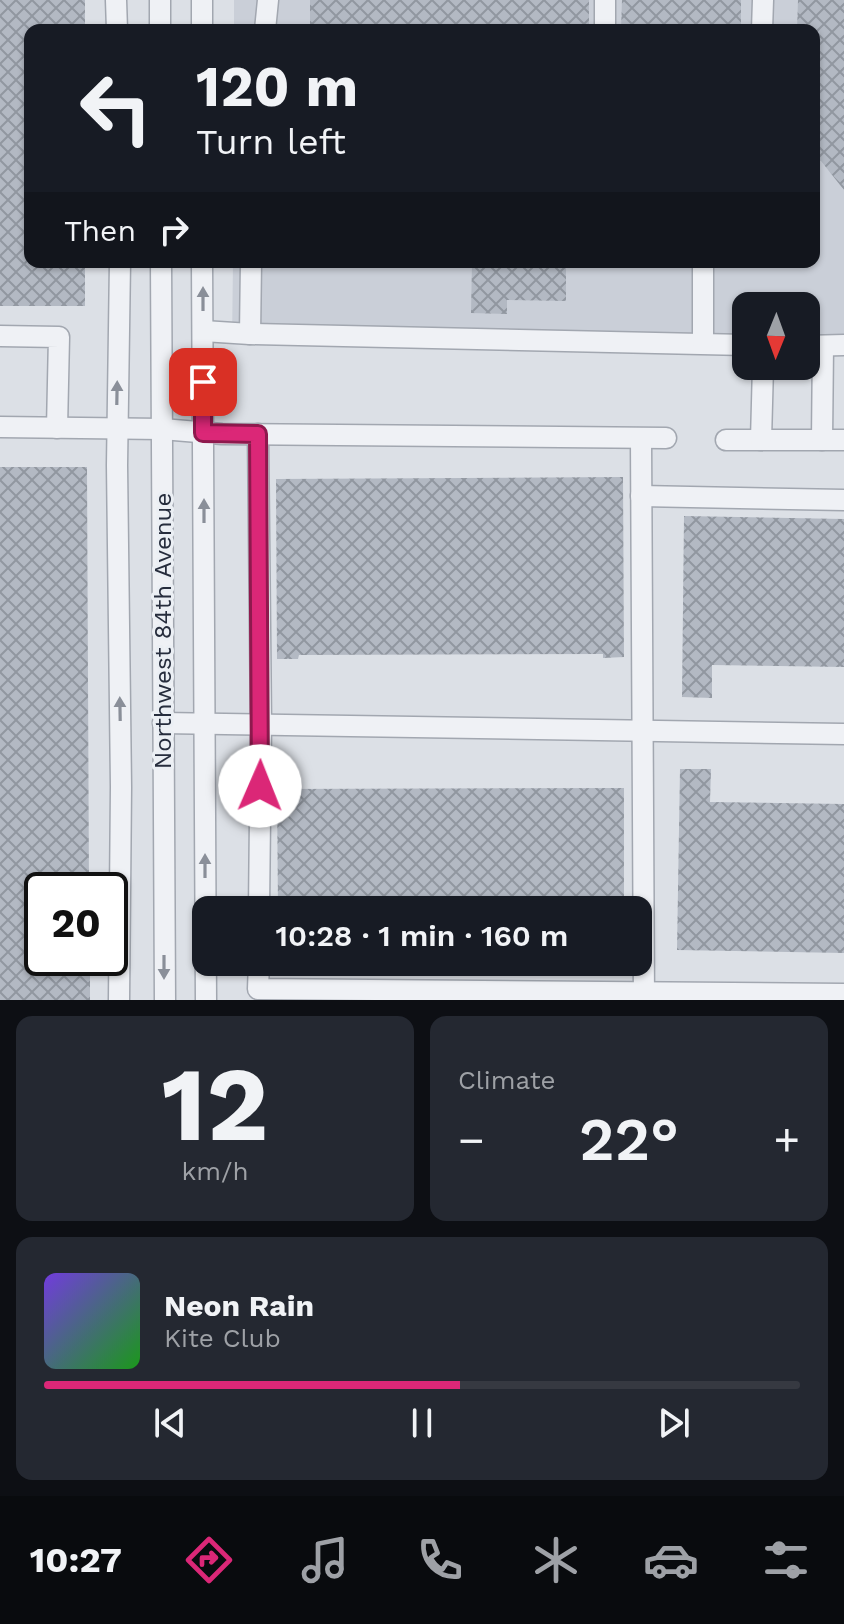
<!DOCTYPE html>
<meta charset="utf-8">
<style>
:root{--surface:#171b24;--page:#242831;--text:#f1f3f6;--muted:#9ea1a6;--line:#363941;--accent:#db2777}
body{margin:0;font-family:"Work Sans",sans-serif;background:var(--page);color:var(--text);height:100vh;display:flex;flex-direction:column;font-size:30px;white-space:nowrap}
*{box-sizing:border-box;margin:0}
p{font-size:26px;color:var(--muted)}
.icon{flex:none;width:44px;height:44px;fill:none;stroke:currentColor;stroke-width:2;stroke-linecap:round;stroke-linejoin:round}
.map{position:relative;height:1000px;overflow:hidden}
.side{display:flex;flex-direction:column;gap:16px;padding:16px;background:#0d0f14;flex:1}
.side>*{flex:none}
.guide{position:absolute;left:24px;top:24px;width:796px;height:244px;border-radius:16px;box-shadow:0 2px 6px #0004;background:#171b24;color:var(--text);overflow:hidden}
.needle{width:52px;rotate:181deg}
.tools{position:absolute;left:732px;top:292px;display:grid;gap:16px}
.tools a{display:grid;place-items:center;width:88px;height:88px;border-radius:16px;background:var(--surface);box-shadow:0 2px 6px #0004;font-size:40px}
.speed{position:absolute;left:24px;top:872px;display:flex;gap:16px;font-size:40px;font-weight:700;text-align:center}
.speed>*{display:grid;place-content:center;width:104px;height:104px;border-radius:50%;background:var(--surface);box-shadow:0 2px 6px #0004;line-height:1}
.speed .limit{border:4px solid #111;border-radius:12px;background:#fff;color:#111}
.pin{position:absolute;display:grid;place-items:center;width:68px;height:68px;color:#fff;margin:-34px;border-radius:16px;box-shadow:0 4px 12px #0006}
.me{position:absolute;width:88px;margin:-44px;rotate:1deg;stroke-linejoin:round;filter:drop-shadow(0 0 6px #0008)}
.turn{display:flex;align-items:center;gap:28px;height:168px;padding:0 40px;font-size:36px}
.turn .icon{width:104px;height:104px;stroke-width:2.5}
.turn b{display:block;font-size:56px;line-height:68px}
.then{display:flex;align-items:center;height:76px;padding:0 40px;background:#0003;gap:16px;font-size:30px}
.big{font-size:60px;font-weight:600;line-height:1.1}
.side .tile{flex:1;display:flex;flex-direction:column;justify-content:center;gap:12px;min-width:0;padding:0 28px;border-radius:16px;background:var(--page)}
.side .dial{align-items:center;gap:0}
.dial b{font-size:104px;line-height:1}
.song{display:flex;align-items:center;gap:24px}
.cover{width:96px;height:96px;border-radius:12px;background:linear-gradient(135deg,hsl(260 70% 55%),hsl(120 70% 35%))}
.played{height:8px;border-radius:4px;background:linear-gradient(90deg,var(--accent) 55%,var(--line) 55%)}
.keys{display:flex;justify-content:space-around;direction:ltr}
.heat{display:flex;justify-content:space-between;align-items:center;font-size:44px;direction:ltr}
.side .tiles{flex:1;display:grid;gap:16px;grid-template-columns:1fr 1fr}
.tile:last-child{grid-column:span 2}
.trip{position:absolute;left:192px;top:896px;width:460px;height:80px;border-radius:16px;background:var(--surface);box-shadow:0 2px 6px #0004;font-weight:600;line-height:80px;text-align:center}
.dock{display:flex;height:128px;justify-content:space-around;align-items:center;background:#090b0e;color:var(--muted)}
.dock .icon{width:56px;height:56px}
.dock .selected{color:var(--accent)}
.dock b{font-size:36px;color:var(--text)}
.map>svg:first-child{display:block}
.built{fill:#cacfd8}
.building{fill:url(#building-cross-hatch)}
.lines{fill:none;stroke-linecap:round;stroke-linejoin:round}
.minor-casing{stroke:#a2a7b0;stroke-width:23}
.minor{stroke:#eff1f5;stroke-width:20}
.oneway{fill:#8a8f99}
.route-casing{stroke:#8e194d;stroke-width:20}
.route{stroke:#db2777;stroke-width:14}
.labels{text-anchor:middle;stroke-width:6;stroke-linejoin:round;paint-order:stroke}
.street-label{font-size:24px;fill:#262d3d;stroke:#ebeff4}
</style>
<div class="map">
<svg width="844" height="1000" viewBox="0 0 844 1000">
<defs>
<pattern id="building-cross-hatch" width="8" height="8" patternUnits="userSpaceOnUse" patternTransform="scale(2)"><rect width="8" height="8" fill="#b3b9c3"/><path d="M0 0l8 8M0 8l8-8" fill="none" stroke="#9197a0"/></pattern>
</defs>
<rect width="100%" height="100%" fill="#dce0e6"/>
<path class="built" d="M234 0H844V346H806V306H746V345L232 341 233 262H814V30H234Z"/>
<g class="building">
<path d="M0 0H85V30H30V262H85V306H0Z"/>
<rect x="310" y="0" width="279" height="30"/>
<path d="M622 0H741V30H621Z"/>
<path d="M798 0H844V190L821 161H814V30H797Z"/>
<path d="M472 262H566V301L507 300V314L471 313Z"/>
<path d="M0 467H87L89 890H42V958H90V1000H0Z"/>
<path d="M623 477 624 657 603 658V654L299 655 298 659H277L276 479Z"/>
<path d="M684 516 844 519V667L712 665V698L682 697Z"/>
<path d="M680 769H711L710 802 844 804V953L677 950Z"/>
<path d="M624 788V910H278L277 789Z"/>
</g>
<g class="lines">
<g class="minor-casing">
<g id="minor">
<path d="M116 0 117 30"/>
<path d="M160 0V30"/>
<path d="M202 0V30"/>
<path d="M265 30 268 0"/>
<path d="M605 30V0"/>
<path d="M762 30 763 0"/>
<path d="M161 262 165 1000"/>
<path d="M202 262 206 1000"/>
<path d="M203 331 250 334 746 345"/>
<path d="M250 334 251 262"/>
<path d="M0 336 59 337 57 428"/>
<path d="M703 343V262"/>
<path d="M806 346 844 345"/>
<path d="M0 427 162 429 222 434 666 438"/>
<path d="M258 434 261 724 259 910"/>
<path d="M641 439 644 1000"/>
<path d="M726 440H844"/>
<path d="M761 440 763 366"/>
<path d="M822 440 823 346"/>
<path d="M641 496 844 500"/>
<path d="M163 723 844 734"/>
<path d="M259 962 258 989 844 994"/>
<path d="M119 1000 121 787 117 465 120 262"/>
</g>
</g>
<use href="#minor" class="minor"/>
</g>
<defs><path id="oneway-solid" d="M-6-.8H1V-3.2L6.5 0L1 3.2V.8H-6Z" transform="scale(2)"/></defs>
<g class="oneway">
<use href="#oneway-solid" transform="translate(203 299) rotate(-90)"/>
<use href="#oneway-solid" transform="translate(117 393) rotate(-89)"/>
<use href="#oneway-solid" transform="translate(204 511) rotate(-90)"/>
<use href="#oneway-solid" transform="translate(120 709) rotate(-91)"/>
<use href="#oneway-solid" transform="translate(205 866) rotate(-90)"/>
<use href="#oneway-solid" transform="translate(164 967) rotate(90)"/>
</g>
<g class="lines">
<g class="route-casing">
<path id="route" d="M203 382V433L258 434 260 786"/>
</g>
<use href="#route" class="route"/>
</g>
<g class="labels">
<g class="street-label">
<text transform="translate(163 631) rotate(-90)" y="8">Northwest 84th Avenue</text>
</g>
</g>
</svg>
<div class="tools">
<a><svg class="needle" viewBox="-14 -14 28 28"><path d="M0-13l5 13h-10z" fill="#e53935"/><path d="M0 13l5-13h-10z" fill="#9ea1a6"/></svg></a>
</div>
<div class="speed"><div class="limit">20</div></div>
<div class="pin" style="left:203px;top:382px;background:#d93025"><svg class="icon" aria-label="arrive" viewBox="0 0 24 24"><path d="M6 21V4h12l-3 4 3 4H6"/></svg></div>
<svg class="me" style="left:260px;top:786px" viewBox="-20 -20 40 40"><circle r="19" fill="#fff"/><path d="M0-13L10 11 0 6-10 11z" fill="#db2777"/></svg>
<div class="trip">10:28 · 1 min · 160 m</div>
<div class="guide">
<div class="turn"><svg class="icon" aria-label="left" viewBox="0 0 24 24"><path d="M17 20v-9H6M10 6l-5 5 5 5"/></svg><div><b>120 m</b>Turn left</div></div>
<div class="then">Then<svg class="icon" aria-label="right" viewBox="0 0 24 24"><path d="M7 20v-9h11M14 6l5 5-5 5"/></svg></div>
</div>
</div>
<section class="side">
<div class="tiles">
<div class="tile dial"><b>12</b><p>km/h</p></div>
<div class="tile"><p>Climate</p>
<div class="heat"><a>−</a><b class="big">22°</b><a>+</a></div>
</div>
<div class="tile">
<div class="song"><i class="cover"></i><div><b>Neon Rain</b><p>Kite Club</p></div></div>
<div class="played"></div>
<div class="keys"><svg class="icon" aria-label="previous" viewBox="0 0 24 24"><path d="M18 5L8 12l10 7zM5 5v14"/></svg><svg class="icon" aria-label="pause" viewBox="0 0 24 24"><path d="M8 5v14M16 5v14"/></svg><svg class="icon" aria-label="next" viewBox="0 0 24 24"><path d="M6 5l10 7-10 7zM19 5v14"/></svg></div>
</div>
</div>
</section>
<nav class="dock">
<b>10:27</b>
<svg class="icon selected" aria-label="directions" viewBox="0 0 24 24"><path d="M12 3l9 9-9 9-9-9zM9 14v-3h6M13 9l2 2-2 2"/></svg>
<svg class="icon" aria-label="music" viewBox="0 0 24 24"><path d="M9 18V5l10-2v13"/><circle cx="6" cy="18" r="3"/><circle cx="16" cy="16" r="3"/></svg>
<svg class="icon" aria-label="phone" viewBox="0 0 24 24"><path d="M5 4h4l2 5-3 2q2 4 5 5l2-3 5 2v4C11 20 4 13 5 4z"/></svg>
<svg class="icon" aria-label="climate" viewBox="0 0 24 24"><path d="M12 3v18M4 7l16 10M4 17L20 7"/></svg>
<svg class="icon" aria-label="car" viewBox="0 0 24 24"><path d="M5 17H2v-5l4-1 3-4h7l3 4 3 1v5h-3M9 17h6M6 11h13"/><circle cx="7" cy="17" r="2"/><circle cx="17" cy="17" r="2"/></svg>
<svg class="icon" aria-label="filters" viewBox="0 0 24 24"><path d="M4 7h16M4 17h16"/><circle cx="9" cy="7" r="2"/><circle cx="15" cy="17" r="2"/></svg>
</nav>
